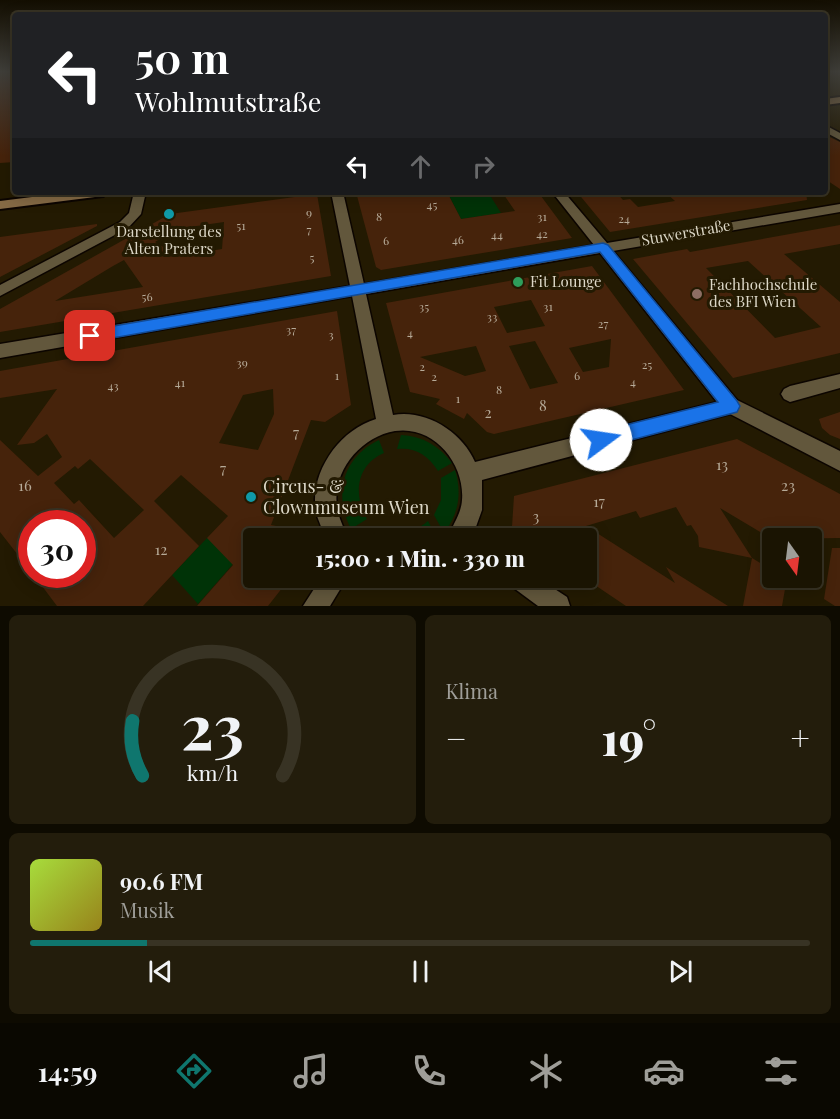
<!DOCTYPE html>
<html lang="de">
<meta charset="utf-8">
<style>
:root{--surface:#1a1402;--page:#231d0c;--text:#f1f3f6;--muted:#9f9e99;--line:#383324;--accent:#0f766e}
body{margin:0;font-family:"Playfair Display",serif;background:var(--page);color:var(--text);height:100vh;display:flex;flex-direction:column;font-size:22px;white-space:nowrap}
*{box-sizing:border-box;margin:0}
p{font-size:20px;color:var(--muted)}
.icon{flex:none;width:33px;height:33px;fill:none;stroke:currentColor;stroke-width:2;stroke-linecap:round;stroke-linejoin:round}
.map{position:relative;height:606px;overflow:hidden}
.panel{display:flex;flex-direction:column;gap:9px;padding:9px;background:#0e0b01;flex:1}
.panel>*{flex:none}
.banner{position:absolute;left:12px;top:12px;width:816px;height:183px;border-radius:6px;box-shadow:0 3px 15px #0003,0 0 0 2px var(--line);background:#202124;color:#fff;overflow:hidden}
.needle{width:39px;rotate:166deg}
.fabs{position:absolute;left:762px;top:528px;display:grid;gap:12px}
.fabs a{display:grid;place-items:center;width:60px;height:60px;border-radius:6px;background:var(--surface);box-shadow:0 3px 15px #0003,0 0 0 2px var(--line);font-size:30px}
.speed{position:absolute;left:18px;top:510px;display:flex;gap:12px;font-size:30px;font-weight:700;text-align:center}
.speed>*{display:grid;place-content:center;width:78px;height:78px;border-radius:50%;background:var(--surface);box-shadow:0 3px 15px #0003,0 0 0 2px var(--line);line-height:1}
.speed .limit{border:9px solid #d22;background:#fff;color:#111}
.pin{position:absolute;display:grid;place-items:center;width:51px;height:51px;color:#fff;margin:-26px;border-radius:12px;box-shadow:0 3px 9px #0006}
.me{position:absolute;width:66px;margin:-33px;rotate:76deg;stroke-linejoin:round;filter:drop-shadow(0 0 4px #0008)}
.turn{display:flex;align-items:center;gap:21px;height:126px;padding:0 24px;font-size:27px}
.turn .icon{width:78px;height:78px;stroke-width:2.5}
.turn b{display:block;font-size:42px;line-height:51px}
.lanes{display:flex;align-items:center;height:57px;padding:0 24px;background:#0003;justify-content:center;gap:30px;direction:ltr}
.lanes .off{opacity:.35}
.big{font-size:45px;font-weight:800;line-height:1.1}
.panel .tile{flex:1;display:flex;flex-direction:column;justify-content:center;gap:9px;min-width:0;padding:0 21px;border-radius:9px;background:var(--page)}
.panel .dial{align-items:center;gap:0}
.dial svg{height:156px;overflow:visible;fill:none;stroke:var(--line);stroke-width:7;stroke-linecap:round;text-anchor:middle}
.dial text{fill:var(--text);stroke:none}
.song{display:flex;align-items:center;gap:18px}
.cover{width:72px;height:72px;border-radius:9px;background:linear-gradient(135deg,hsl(80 70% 55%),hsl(50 70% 35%))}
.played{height:6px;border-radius:3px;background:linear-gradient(90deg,var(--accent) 15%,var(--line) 15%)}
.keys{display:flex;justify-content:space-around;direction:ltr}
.heat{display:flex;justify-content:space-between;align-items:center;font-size:33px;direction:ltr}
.panel .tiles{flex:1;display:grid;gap:9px;grid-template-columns:1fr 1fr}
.tile:last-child{grid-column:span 2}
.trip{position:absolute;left:243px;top:528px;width:354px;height:60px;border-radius:6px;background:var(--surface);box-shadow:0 3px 15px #0003,0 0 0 2px var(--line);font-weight:800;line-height:60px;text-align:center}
.menu{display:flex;height:96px;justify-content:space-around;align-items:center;background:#0a0801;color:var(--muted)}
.menu .icon{width:42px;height:42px}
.menu .active{color:var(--accent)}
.menu b{font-size:27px;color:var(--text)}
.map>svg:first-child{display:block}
.green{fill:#003307}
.building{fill:#46230b;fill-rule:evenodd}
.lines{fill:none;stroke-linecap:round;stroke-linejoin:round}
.minor-casing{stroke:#0c0500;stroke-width:3}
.secondary-casing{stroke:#0c0500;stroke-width:4}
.minor{fill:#62573c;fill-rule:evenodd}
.secondary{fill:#856a45;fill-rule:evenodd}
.route{fill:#1a73e8;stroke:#114b97;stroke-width:1.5}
.culture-dot{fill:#0f9aa8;stroke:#231a02;stroke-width:2}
.leisure-dot{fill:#2e9e5b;stroke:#231a02;stroke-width:2}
.education-dot{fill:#8d6e63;stroke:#231a02;stroke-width:2}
.labels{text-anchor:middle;stroke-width:6;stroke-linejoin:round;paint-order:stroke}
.number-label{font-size:12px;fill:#b6aa98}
.poi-label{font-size:15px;fill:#dcd7c7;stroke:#231a02;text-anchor:start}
.street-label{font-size:15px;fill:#dcd7c7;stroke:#231a02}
.near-number-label{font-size:15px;fill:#b6aa98}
.near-poi-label{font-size:18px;fill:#dcd7c7;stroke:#231a02;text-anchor:start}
</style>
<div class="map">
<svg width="840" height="606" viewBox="0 0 840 606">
<rect width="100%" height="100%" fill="#231a02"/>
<g class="green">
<path d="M447 192H488L501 213 461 219Z"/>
<path d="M401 435C423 436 439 446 452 463L438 471C428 455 415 447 397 449Z"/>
<path d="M379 440 384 453C356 465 353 495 367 519L351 529C333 494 343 457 379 440Z"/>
<path d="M455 470C462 492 459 514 444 533L434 515 441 500V478Z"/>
<path d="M428 521 437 538H374L377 527C393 539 414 533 428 521Z"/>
<path d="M207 538 240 556 198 604 172 575Z"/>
</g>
<g class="building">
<path d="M0 72H15V162L0 163Z"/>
<path d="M825 135 840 142V189L825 179Z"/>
<path d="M356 192H447L461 219 515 211 502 192H538L572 238 381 270 376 267Z"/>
<path d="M577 192H616L623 200 630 199 638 207 675 201 665 192H806L807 200 610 232Z"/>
<path d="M317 194 331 276 0 332V309L170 214ZM224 222 222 249 178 256 155 242 176 229ZM124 260 143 287 55 301 113 266Z"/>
<path d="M97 224V226L0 277V237Z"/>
<path d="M840 225V244L784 254 840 302V353L733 378 633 259 687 249 690 252ZM748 261 821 327 775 338 706 268Z"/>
<path d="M592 266 684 390 494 434 487 432 467 413 464 419 436 404 440 399 410 392 386 303ZM531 300 545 326 507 333 494 307ZM611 339 609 367 583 372 569 348ZM535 341 558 383 530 389 509 346ZM476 346 486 371 465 376 420 357Z"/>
<path d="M337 311 351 405 325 422 311 420 271 525 307 532V538H254V578H290L268 606H197L233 565 207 538 228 516 181 475 154 501 199 546 172 575 143 606H57L33 574H82V524H32V573L0 532V440L38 476 62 457 47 434 34 443 17 445 57 389 0 398V371ZM273 389 274 414 258 450 219 443 243 395ZM90 459 144 510 114 538 79 500 74 504 54 483 75 466 78 469Z"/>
<path d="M840 412V439L830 435 822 428 819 419Z"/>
<path d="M737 439 840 494V538L772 539 720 508 752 558 699 547 698 536 691 525 687 526 676 507 640 518 636 511 586 526 675 583 666 567 728 606H626L586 579V538H528L512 527 514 496Z"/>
<path d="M832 548H840V606H835L824 599Z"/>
<path d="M752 558 772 570V578H787L782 606H743Z"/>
</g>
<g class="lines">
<g class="minor-casing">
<g id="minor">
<path d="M825 125 840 133V140L825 132Z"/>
<path d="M134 192H146L141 214 128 228 0 296V285L120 222 129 213Z"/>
<path d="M331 192H343L364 284 594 245 552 192H564L607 243 840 204V212L613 251 737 400 840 451V471L730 414 482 480V510L472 538H448C452 525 461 515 462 500 465 464 434 425 395 431 359 437 329 475 338 512 340 521 345 530 348 538H326C323 530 318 521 316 512 309 473 339 430 376 419L352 296 0 358V344L350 286ZM600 253 717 402 475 462C462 432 426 409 393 415L366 294Z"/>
<path d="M840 374V388L790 402 784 399 781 394 784 389 790 386Z"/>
<path d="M321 578H347L330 606H303Z"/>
<path d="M507 578H538L567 597 570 606H538L511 586Z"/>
</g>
</g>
<g class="secondary-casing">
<g id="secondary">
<path d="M840 97V103L825 105V99Z"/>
<path d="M72 192H109L103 196 0 209V201Z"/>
</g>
</g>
<use href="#minor" class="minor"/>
<use href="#secondary" class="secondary"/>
</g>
<linearGradient id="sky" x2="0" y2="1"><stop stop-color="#130e01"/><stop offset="0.46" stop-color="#3f3e39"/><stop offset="1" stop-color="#3f3e39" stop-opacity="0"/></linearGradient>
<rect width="840" height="156" fill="url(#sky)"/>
<path class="route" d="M603 243 608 245 737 401 740 406 737 412 601 448 594 445 592 440 594 434 601 431 718 402 600 252 90 342 85 340 82 336 85 332 90 330Z"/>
<g class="culture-dot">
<circle cx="169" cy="214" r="6"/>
<circle cx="251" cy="497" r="6"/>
</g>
<circle class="leisure-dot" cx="518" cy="282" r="6"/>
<circle class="education-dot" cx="697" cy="294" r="6"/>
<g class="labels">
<g class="number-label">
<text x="432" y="209">45</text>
<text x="309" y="217">9</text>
<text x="379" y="221">8</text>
<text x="542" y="221">31</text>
<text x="624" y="223">24</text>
<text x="241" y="230">51</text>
<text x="309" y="234">7</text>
<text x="542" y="238">42</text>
<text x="497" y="239">44</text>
<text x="458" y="244">46</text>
<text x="386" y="245">6</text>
<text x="312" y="262">5</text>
<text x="147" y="301">56</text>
<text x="424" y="311">35</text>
<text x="548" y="311">31</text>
<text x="492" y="321">33</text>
<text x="603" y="328">27</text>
<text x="291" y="334">37</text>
<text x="410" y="337">4</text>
<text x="331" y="339">3</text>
<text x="242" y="367">39</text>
<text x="647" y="369">25</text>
<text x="422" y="371">2</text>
<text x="337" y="380">1</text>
<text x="577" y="380">6</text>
<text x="434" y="381">2</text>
<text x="633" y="386">4</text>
<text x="180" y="387">41</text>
<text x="113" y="390">43</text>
<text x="499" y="394">8</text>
<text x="458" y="403">1</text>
</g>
<g class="poi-label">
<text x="169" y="237" text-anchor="middle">Darstellung des<tspan x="169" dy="17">Alten Praters</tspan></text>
<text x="530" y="287">Fit Lounge</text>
<text x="709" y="290">Fachhochschule<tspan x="709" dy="17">des BFI Wien</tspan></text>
</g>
<g class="street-label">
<text transform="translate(686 233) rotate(-10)" y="5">Stuwerstraße</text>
</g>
<g class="near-number-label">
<text x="543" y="411">8</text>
<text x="488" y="418">2</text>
<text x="296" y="438">7</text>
<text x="722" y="470">13</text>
<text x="223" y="474">7</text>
<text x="25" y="491">16</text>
<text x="788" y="491">23</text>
<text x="599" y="507">17</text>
<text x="536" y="522">3</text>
<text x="161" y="555">12</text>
</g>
<g class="near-poi-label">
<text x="263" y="493">Circus- &amp;<tspan x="263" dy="21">Clownmuseum Wien</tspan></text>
</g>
</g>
</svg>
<div class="fabs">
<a><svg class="needle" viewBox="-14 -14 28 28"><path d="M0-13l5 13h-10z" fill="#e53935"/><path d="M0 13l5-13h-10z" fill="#9f9e99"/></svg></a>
</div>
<div class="speed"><div class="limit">30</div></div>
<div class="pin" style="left:90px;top:336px;background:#d93025"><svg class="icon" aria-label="arrive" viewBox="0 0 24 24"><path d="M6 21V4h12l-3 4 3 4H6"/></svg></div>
<svg class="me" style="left:601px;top:440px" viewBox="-20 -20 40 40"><circle r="19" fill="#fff"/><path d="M0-13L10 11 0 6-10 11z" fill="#1a73e8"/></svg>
<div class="trip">15:00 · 1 Min. · 330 m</div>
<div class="banner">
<div class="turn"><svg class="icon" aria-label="left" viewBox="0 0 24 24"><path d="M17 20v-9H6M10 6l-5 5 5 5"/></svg><div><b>50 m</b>Wohlmutstraße</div></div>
<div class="lanes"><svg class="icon" aria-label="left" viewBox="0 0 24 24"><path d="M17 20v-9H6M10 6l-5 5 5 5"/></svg><svg class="icon off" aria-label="ahead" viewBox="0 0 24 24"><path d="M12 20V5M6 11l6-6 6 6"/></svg><svg class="icon off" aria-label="right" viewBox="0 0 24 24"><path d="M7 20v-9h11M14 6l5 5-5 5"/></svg></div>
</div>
</div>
<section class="panel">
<div class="tiles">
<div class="tile dial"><svg viewBox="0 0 100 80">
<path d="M14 69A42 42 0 1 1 86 69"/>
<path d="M14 69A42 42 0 0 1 9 41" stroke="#0f766e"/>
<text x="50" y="56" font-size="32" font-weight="700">23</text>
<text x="50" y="72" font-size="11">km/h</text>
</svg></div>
<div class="tile"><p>Klima</p>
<div class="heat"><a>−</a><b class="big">19°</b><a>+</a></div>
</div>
<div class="tile">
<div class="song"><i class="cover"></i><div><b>90.6 FM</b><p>Musik</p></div></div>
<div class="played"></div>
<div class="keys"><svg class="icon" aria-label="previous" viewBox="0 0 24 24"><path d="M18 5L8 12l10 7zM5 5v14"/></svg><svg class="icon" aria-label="pause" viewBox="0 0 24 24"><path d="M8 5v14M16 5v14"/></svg><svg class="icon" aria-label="next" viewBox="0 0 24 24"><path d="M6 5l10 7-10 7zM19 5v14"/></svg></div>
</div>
</div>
</section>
<nav class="menu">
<b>14:59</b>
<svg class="icon active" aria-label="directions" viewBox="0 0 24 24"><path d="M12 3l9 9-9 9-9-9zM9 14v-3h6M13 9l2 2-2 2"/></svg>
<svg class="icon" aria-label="music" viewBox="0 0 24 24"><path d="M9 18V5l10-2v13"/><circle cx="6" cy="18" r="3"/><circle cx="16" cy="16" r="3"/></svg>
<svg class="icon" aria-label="phone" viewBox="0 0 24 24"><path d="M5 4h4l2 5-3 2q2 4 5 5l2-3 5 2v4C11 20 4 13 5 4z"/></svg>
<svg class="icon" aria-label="climate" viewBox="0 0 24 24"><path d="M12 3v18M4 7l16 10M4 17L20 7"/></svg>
<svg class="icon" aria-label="car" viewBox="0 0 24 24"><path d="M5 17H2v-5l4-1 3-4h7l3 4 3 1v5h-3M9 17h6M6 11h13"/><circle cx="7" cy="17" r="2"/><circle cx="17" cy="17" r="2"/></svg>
<svg class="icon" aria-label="filters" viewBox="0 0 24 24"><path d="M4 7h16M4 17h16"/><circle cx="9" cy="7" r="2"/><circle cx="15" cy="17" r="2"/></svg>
</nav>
